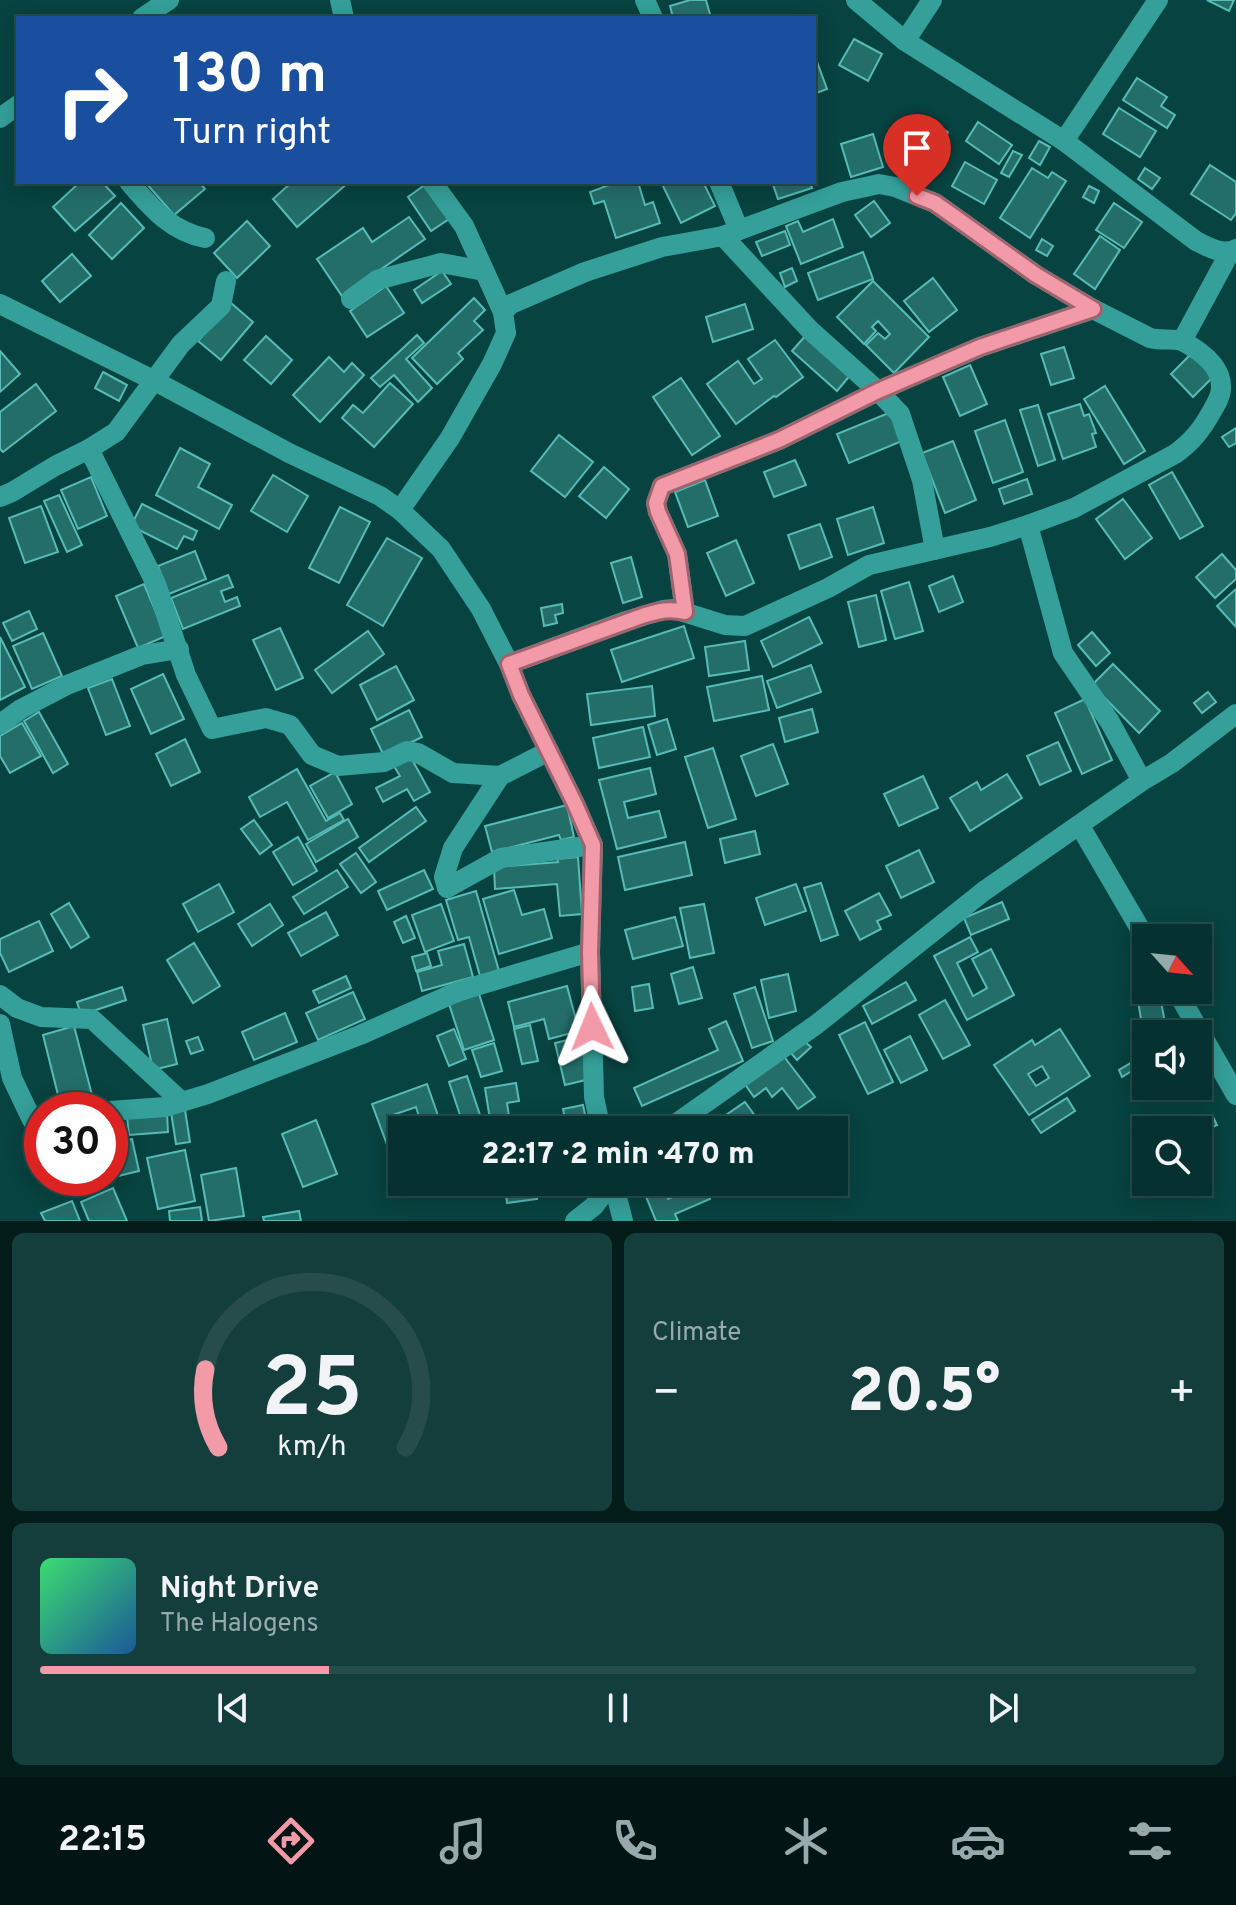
<!DOCTYPE html>
<meta charset="utf-8">
<style>
:root{--surface:#053230;--page:#133e3c;--text:#f1f3f6;--muted:#97aaab;--line:#264d4c;--accent:#f39aa8}
body{margin:0;font-family:Overpass,sans-serif;background:var(--page);color:var(--text);height:100vh;display:flex;flex-direction:column;font-size:30px;white-space:nowrap}
*{box-sizing:border-box;margin:0}
p{font-size:26px;color:var(--muted)}
.icon{flex:none;width:44px;height:44px;fill:none;stroke:currentColor;stroke-width:2;stroke-linecap:round;stroke-linejoin:round}
.map{position:relative;height:1221px;overflow:hidden}
.side{display:flex;flex-direction:column;gap:12px;padding:12px;background:#031c1a;flex:1}
.side>*{flex:none}
.hud{position:absolute;left:16px;top:16px;width:800px;height:168px;border-radius:0px;box-shadow:0 4px 20px #0003,0 0 0 2px var(--line);background:#1a4fa0;color:#fff;overflow:hidden}
.needle{width:52px;rotate:117deg}
.buttons{position:absolute;left:1132px;top:924px;display:grid;gap:16px}
.buttons a{display:grid;place-items:center;width:80px;height:80px;border-radius:0px;background:var(--surface);box-shadow:0 4px 20px #0003,0 0 0 2px var(--line);font-size:40px}
.speed{position:absolute;left:24px;top:1092px;display:flex;gap:16px;font-size:40px;font-weight:700;text-align:center}
.speed>*{display:grid;place-content:center;width:104px;height:104px;border-radius:50%;background:var(--surface);box-shadow:0 4px 20px #0003,0 0 0 2px var(--line);line-height:1}
.speed .limit{border:12px solid #d22;background:#fff;color:#111}
.pin{position:absolute;display:grid;place-items:center;width:68px;height:68px;color:#fff;margin:-82px -34px;border-radius:50% 50% 50% 0;rotate:-45deg;box-shadow:0 0 8px #0007}
.pin .icon{rotate:45deg}
.me{position:absolute;width:88px;margin:-44px;rotate:358deg;stroke-linejoin:round;filter:drop-shadow(0 0 6px #0008)}
.turn{display:flex;align-items:center;gap:28px;height:168px;padding:0 24px;font-size:36px}
.turn .icon{width:104px;height:104px;stroke-width:2.5}
.turn b{display:block;font-size:56px;line-height:68px}
.big{font-size:60px;font-weight:800;line-height:1.1}
.side .widget{flex:1;display:flex;flex-direction:column;justify-content:center;gap:12px;min-width:0;padding:0 28px;border-radius:12px;background:var(--page)}
.side .dial{align-items:center;gap:0}
.dial svg{height:208px;overflow:visible;fill:none;stroke:var(--line);stroke-width:7;stroke-linecap:round;text-anchor:middle}
.dial text{fill:var(--text);stroke:none}
.song{display:flex;align-items:center;gap:24px}
.cover{width:96px;height:96px;border-radius:12px;background:linear-gradient(135deg,hsl(140 70% 55%),hsl(210 70% 35%))}
.played{height:8px;border-radius:4px;background:linear-gradient(90deg,var(--accent) 25%,var(--line) 25%)}
.keys{display:flex;justify-content:space-around;direction:ltr}
.heat{display:flex;justify-content:space-between;align-items:center;font-size:44px;direction:ltr}
.side .tiles{flex:1;display:grid;gap:12px;grid-template-columns:1fr 1fr}
.widget:last-child{grid-column:span 2}
.trip{position:absolute;left:388px;top:1116px;width:460px;height:80px;border-radius:0px;background:var(--surface);box-shadow:0 4px 20px #0003,0 0 0 2px var(--line);font-weight:800;line-height:80px;text-align:center}
.menu{display:flex;height:128px;justify-content:space-around;align-items:center;background:#021413;color:var(--muted)}
.menu .icon{width:56px;height:56px}
.menu .active{color:var(--accent)}
.menu b{font-size:36px;color:var(--text)}
.map>svg:first-child{display:block}
.building{fill:#246e6a;stroke:#56bcb5;stroke-width:2;fill-rule:evenodd}
.lines{fill:none;stroke-linecap:round;stroke-linejoin:round}
.minor{stroke:#359f99;stroke-width:20}
.route-casing{stroke:#9e646d;stroke-width:20}
.route{stroke:#f39aa8;stroke-width:14}
</style>
<div class="map">
<svg width="1236" height="1221" viewBox="0 0 1236 1221">
<rect width="100%" height="100%" fill="#074340"/>
<g class="building">
<path d="M690 0H706L711 18H673L670 6Z"/>
<path d="M1207 0H1234L1229 11Z"/>
<path d="M854 39 882 54 868 81 839 65Z"/>
<path d="M814 59H816L827 89 814 94Z"/>
<path d="M1137 78 1167 97 1161 106 1175 115 1167 128 1123 100Z"/>
<path d="M1119 108 1156 131 1140 157 1103 134Z"/>
<path d="M931 122 948 132 939 147 922 137Z"/>
<path d="M978 122 1012 145 999 164 966 141Z"/>
<path d="M873 134 883 167 851 177 841 144Z"/>
<path d="M1039 141 1050 147 1040 165 1029 158Z"/>
<path d="M1013 151 1022 155 1009 177 1001 173Z"/>
<path d="M965 162 997 180 984 204 952 186Z"/>
<path d="M1210 165 1236 182V213L1231 220 1191 194Z"/>
<path d="M1032 168 1048 178 1052 172 1066 181 1030 238 1000 218Z"/>
<path d="M1145 168 1160 178 1152 189 1138 179Z"/>
<path d="M80 182H102L115 196 75 231 53 207Z"/>
<path d="M145 182H199L205 189 174 215Z"/>
<path d="M292 182H347L348 183 297 227 273 199Z"/>
<path d="M617 182H638L645 205 653 202 660 223 616 238 604 201 594 204 590 192Z"/>
<path d="M661 182H703L715 206 681 223Z"/>
<path d="M772 182H810L812 188 778 199Z"/>
<path d="M426 184 449 219 431 231 408 197Z"/>
<path d="M1089 186 1099 191 1094 203 1083 197Z"/>
<path d="M874 201 890 223 871 237 855 215Z"/>
<path d="M121 203 144 228 112 259 89 235Z"/>
<path d="M1114 203 1142 222 1124 248 1096 230Z"/>
<path d="M409 217 425 239 342 296 317 259 363 228 372 242Z"/>
<path d="M833 219 843 247 801 264 786 226 798 221 803 232Z"/>
<path d="M247 221 270 246 237 278 214 253Z"/>
<path d="M785 231 790 245 762 256 756 242Z"/>
<path d="M1100 236 1120 250 1095 289 1074 274Z"/>
<path d="M1042 239 1053 246 1047 256 1036 250Z"/>
<path d="M863 252 873 279 818 300 808 273Z"/>
<path d="M72 254 91 276 60 302 42 281Z"/>
<path d="M792 268 797 281 785 287 780 273Z"/>
<path d="M442 271 451 284 422 303 414 290Z"/>
<path d="M933 278 957 310 929 332 904 301Z"/>
<path d="M873 281 929 337 894 373 866 345 878 333 885 339 890 334 878 321 872 327 876 331 864 344 837 317Z"/>
<path d="M386 286 404 313 367 337 350 311Z"/>
<path d="M474 298 485 310 474 321 483 330 458 353 463 359 437 384 412 358Z"/>
<path d="M231 303 253 322 221 360 198 341Z"/>
<path d="M745 304 753 329 713 342 706 317Z"/>
<path d="M807 334 852 373 837 391 792 351Z"/>
<path d="M417 335 424 343 406 359 432 388 418 402 394 375 380 387 371 378Z"/>
<path d="M266 336 292 360 271 384 244 360Z"/>
<path d="M775 340 803 377 776 397 774 396 736 424 707 384 738 361 754 384 762 379 748 359Z"/>
<path d="M1064 347 1074 378 1051 385 1041 354Z"/>
<path d="M0 351 20 374 0 392Z"/>
<path d="M1192 353 1214 376 1193 397 1171 374Z"/>
<path d="M329 357 344 372 352 363 364 375 320 422 293 395Z"/>
<path d="M970 365 987 404 960 416 943 377Z"/>
<path d="M103 372 127 385 119 401 95 388Z"/>
<path d="M681 378 720 436 692 455 653 397Z"/>
<path d="M390 383 413 404 374 447 342 418 353 405 363 413Z"/>
<path d="M36 384 56 411 3 452 0 449V412Z"/>
<path d="M1105 386 1145 451 1124 464 1084 399Z"/>
<path d="M1080 404 1084 416 1089 414 1096 433 1092 434 1096 447 1063 459 1048 414Z"/>
<path d="M1038 405 1055 460 1038 466 1020 410Z"/>
<path d="M891 412 902 441 849 463 837 434Z"/>
<path d="M1005 420 1023 472 993 483 975 431Z"/>
<path d="M1236 428V443L1229 447 1222 437Z"/>
<path d="M559 435 593 462 565 497 531 471Z"/>
<path d="M953 441 976 500 945 513 922 453Z"/>
<path d="M180 448 210 464 198 487 232 505 219 529 156 495Z"/>
<path d="M795 460 806 485 774 497 764 472Z"/>
<path d="M604 467 629 489 606 518 579 496Z"/>
<path d="M1172 472 1203 526 1180 539 1149 485Z"/>
<path d="M273 475 308 496 287 532 251 511Z"/>
<path d="M91 477 107 516 78 529 61 490Z"/>
<path d="M1027 479 1032 494 1004 504 999 489Z"/>
<path d="M705 480 718 516 688 527 675 492Z"/>
<path d="M59 495 82 545 67 552 44 501Z"/>
<path d="M1123 499 1152 538 1125 559 1096 519Z"/>
<path d="M142 504 197 531 193 540 184 536 177 549 131 526Z"/>
<path d="M41 506 58 552 25 563 9 518Z"/>
<path d="M340 507 370 522 339 583 309 568Z"/>
<path d="M873 507 884 543 848 555 837 519Z"/>
<path d="M820 524 832 557 800 569 788 535Z"/>
<path d="M387 538 422 558 383 626 347 605Z"/>
<path d="M736 540 754 583 726 596 707 553Z"/>
<path d="M195 551 206 579 169 594 158 566Z"/>
<path d="M1222 554 1236 570V579L1215 598 1196 577Z"/>
<path d="M631 557 642 597 623 603 611 563Z"/>
<path d="M228 575 233 587 221 591 225 602 237 597 240 606 183 629 171 598Z"/>
<path d="M953 576 963 602 939 612 929 586Z"/>
<path d="M909 582 923 631 895 639 881 591Z"/>
<path d="M144 584 166 636 138 648 116 596Z"/>
<path d="M1236 589V627L1217 606Z"/>
<path d="M876 595 886 640 859 647 848 602Z"/>
<path d="M562 604 563 613 555 615 557 623 544 626 541 608Z"/>
<path d="M29 611 37 629 12 641 3 623Z"/>
<path d="M809 617 822 643 773 667 761 641Z"/>
<path d="M684 626 694 658 622 682 611 650Z"/>
<path d="M280 628 303 678 276 690 253 640Z"/>
<path d="M368 631 384 654 332 693 315 670Z"/>
<path d="M1092 632 1110 653 1096 666 1078 645Z"/>
<path d="M43 633 62 676 32 689 13 646Z"/>
<path d="M0 637 25 687 0 700Z"/>
<path d="M745 641 749 670 709 676 705 647Z"/>
<path d="M1113 664 1160 711 1139 733 1092 685Z"/>
<path d="M811 665 821 692 777 708 767 681Z"/>
<path d="M396 666 414 700 377 720 360 685Z"/>
<path d="M163 674 184 719 151 734 131 689Z"/>
<path d="M762 676 769 710 714 721 707 687Z"/>
<path d="M112 679 130 726 106 735 88 688Z"/>
<path d="M652 686 655 716 591 725 587 694Z"/>
<path d="M1208 692 1216 702 1202 713 1194 703Z"/>
<path d="M1085 699 1112 760 1082 774 1055 713Z"/>
<path d="M812 709 818 732 785 742 779 718Z"/>
<path d="M409 710 422 737 384 756 371 729Z"/>
<path d="M39 712 68 764 53 773 24 721Z"/>
<path d="M667 719 676 749 657 755 648 725Z"/>
<path d="M22 723 41 756 10 773 0 756V736Z"/>
<path d="M643 727 650 757 599 768 593 738Z"/>
<path d="M185 739 200 772 171 786 156 754Z"/>
<path d="M1058 742 1071 771 1040 785 1027 756Z"/>
<path d="M773 744 788 784 756 796 741 756Z"/>
<path d="M713 748 736 819 708 828 685 757Z"/>
<path d="M409 754 430 792 414 801 407 789 383 802 376 788 400 776 392 763Z"/>
<path d="M650 768 656 794 624 802 628 818 659 811 666 837 617 849 599 780Z"/>
<path d="M297 769 326 821 340 813 344 820 308 840 287 802 260 817 249 797Z"/>
<path d="M335 772 352 804 328 818 310 786Z"/>
<path d="M1007 774 1022 798 970 831 950 798 977 782 981 790Z"/>
<path d="M923 776 938 808 899 826 884 794Z"/>
<path d="M567 805 574 837 561 840 559 835 492 852 485 826Z"/>
<path d="M416 807 426 821 369 862 359 848Z"/>
<path d="M348 819 358 837 316 862 306 844Z"/>
<path d="M254 820 272 845 260 854 241 829Z"/>
<path d="M755 831 760 854 725 863 720 839Z"/>
<path d="M298 837 317 871 293 885 273 852Z"/>
<path d="M685 842 692 875 625 890 618 857Z"/>
<path d="M919 850 934 882 901 898 886 866Z"/>
<path d="M356 853 376 882 361 893 340 864Z"/>
<path d="M578 857 582 914 560 916 557 884 495 889 494 867 558 862 557 859Z"/>
<path d="M337 870 348 887 304 914 293 897Z"/>
<path d="M424 870 433 889 387 910 378 891Z"/>
<path d="M821 883 838 935 821 941 804 888Z"/>
<path d="M219 884 234 912 198 932 183 904Z"/>
<path d="M796 884 806 911 765 925 756 898Z"/>
<path d="M514 890 522 915 544 909 552 938 499 954 483 899Z"/>
<path d="M476 891 499 971 480 976 469 937 458 940 446 900Z"/>
<path d="M879 893 891 915 877 921 881 929 860 940 845 911Z"/>
<path d="M1002 902 1009 919 971 935 964 918Z"/>
<path d="M69 903 89 937 71 948 51 914Z"/>
<path d="M270 904 283 925 252 946 238 924Z"/>
<path d="M441 904 454 941 425 952 412 915Z"/>
<path d="M704 904 714 953 690 958 680 908Z"/>
<path d="M326 912 338 935 301 956 288 933Z"/>
<path d="M406 916 415 938 403 943 394 922Z"/>
<path d="M675 917 683 946 633 959 625 930Z"/>
<path d="M39 921 53 951 9 972 0 953V939Z"/>
<path d="M970 937 978 952 957 963 973 996 987 988 972 959 991 949 1014 995 967 1020 934 956Z"/>
<path d="M194 943 220 986 193 1003 167 960Z"/>
<path d="M464 944 473 977 422 991 417 972 442 965 438 951Z"/>
<path d="M427 953 431 966 416 971 412 957Z"/>
<path d="M1146 962V990H1159L1167 1034H1146L1144 1038 1132 964Z"/>
<path d="M693 967 702 998 679 1004 671 974Z"/>
<path d="M788 974 796 1011 769 1018 761 980Z"/>
<path d="M346 976 351 988 319 1003 313 991Z"/>
<path d="M906 982 916 1000 872 1024 863 1006Z"/>
<path d="M649 984 653 1008 635 1011 632 987Z"/>
<path d="M567 986 579 1031 549 1039 544 1019 514 1027 508 1002Z"/>
<path d="M122 987 126 1000 81 1015 77 1002Z"/>
<path d="M755 987 773 1041 752 1048 734 994Z"/>
<path d="M353 992 365 1019 318 1040 306 1013Z"/>
<path d="M479 994 494 1040 464 1050 449 1004Z"/>
<path d="M945 1000 970 1045 943 1059 919 1015Z"/>
<path d="M285 1013 297 1042 254 1060 242 1032Z"/>
<path d="M167 1019 177 1064 153 1070 143 1025Z"/>
<path d="M726 1021 743 1061 642 1106 634 1088 718 1050 709 1029Z"/>
<path d="M865 1022 893 1082 868 1094 839 1035Z"/>
<path d="M530 1025 538 1061 522 1064 514 1029Z"/>
<path d="M74 1026 92 1095 60 1103 43 1035Z"/>
<path d="M454 1029 466 1059 449 1066 437 1036Z"/>
<path d="M1060 1029 1090 1076 1029 1115 994 1065 1032 1040 1035 1045ZM1042 1066 1049 1078 1036 1086 1028 1074Z"/>
<path d="M910 1036 927 1070 901 1083 884 1050Z"/>
<path d="M198 1037 203 1050 191 1054 186 1041Z"/>
<path d="M580 1037 590 1079 565 1085 555 1043Z"/>
<path d="M804 1041 811 1047 797 1060 791 1053Z"/>
<path d="M494 1043 502 1071 481 1077 472 1050Z"/>
<path d="M782 1054 815 1097 798 1109 782 1088 772 1097 766 1088 754 1097 744 1083Z"/>
<path d="M1146 1054V1062L1122 1077 1119 1070Z"/>
<path d="M467 1076 485 1130H465L449 1082Z"/>
<path d="M516 1083 519 1101 507 1103 510 1123 491 1126 485 1088Z"/>
<path d="M427 1084 443 1130H402V1145L389 1150 372 1104ZM416 1107 420 1120 397 1128 393 1115Z"/>
<path d="M1067 1098 1075 1111 1041 1133 1032 1120Z"/>
<path d="M745 1102 758 1120 744 1130H704Z"/>
<path d="M583 1105 588 1129 567 1130 563 1109Z"/>
<path d="M185 1110 190 1142 176 1144 171 1112Z"/>
<path d="M167 1113 168 1132 129 1135 127 1116Z"/>
<path d="M1212 1115 1217 1125 1206 1130 1201 1121Z"/>
<path d="M316 1120 337 1174 303 1187 282 1134Z"/>
<path d="M1199 1123 1202 1134 1198 1136V1130H1182L1181 1128Z"/>
<path d="M527 1124 528 1130H495Z"/>
<path d="M132 1139 139 1171 110 1178V1145Z"/>
<path d="M185 1150 195 1201 158 1209 147 1158Z"/>
<path d="M236 1168 244 1216 209 1221 201 1175Z"/>
<path d="M505 1182H534L537 1199 507 1203Z"/>
<path d="M542 1182H568L569 1185 545 1191Z"/>
<path d="M640 1182H670L662 1185 668 1199 687 1191 683 1182H703L710 1199 675 1214 678 1221H656Z"/>
<path d="M113 1188 127 1221H89L81 1202Z"/>
<path d="M72 1201 80 1221H45L41 1213Z"/>
<path d="M200 1207 202 1221H170L169 1211Z"/>
<path d="M299 1211 301 1221H264L263 1217Z"/>
</g>
<g class="lines">
<g class="minor">
<path d="M340 0 344 18"/>
<path d="M645 0 653 18"/>
<path d="M856 0 905 41 1064 141 1196 241C1208 247 1223 256 1236 249"/>
<path d="M142 18 169 0"/>
<path d="M905 41 932 0"/>
<path d="M0 118 18 105"/>
<path d="M1064 141 1158 0"/>
<path d="M129 182C151 207 170 231 205 238"/>
<path d="M432 182 464 226 503 312"/>
<path d="M719 182 739 230"/>
<path d="M723 236 810 330 878 391 900 414 922 480 935 550"/>
<path d="M351 299 377 280 441 263 484 271"/>
<path d="M0 304 153 380 289 453 380 496 400 510 441 549 481 609 509 664 521 695 575 804 593 845 590 952 594 1097 601 1130"/>
<path d="M89 449 156 584 186 675 212 729 266 718 290 725 312 755 338 766 384 762 407 751 418 753 453 773 500 776"/>
<path d="M0 497 12 492 55 466 89 449 116 432 181 344 221 306 226 281"/>
<path d="M400 510 450 438 492 364 506 333 503 312 511 304 585 272 662 247 723 236 842 192 879 184 895 187 935 203 1036 275 1093 309 1150 338C1161 341 1172 338 1182 341"/>
<path d="M1028 525 1063 653 1110 722 1142 781"/>
<path d="M685 612 677 554 658 512 656 503 662 486 779 440 878 391 980 347 1093 309"/>
<path d="M509 664 626 621 663 610 674 609 725 625 745 626 828 588 869 565 990 537 1028 525 1074 508 1175 454C1192 442 1202 429 1212 411 1216 404 1221 396 1221 388 1222 366 1199 350 1182 341L1230 252"/>
<path d="M0 724 21 709 67 685 142 655 179 649"/>
<path d="M549 751 500 776 453 848 444 877 447 888 501 858 593 845"/>
<path d="M1080 826 1146 939"/>
<path d="M1176 990 1236 1095"/>
<path d="M0 995 17 1008 41 1017 92 1019 182 1102"/>
<path d="M0 1024 12 1078 32 1120 42 1126"/>
<path d="M110 1111 165 1107 208 1094 360 1035 459 991 590 952"/>
<path d="M667 1130 817 1024 984 891 1142 781 1172 763 1236 714"/>
<path d="M613 1182 623 1221"/>
<path d="M575 1221 594 1206 612 1182"/>
</g>
</g>
<g class="lines">
<g class="route-casing">
<path id="route" d="M592 1027 590 952 593 845 575 804 521 695 509 664 645 615C659 611 670 608 685 612L677 554 658 512 656 503 662 486 779 440 878 391 980 347 1093 309 1036 275 935 203 917 196"/>
</g>
<use href="#route" class="route"/>
</g>
</svg>
<div class="buttons">
<a><svg class="needle" viewBox="-14 -14 28 28"><path d="M0-13l5 13h-10z" fill="#e53935"/><path d="M0 13l5-13h-10z" fill="#97aaab"/></svg></a>
<a><svg class="icon" aria-label="sound" viewBox="0 0 24 24"><path d="M4 9h4l5-4v14l-5-4H4zM17 9q2 3 0 6"/></svg></a>
<a><svg class="icon" aria-label="search" viewBox="0 0 24 24"><circle cx="10" cy="10" r="6"/><path d="M15 15l6 6"/></svg></a>
</div>
<div class="speed"><div class="limit">30</div></div>
<div class="pin" style="left:917px;top:196px;background:#d93025"><svg class="icon" aria-label="arrive" viewBox="0 0 24 24"><path d="M6 21V4h12l-3 4 3 4H6"/></svg></div>
<svg class="me" style="left:592px;top:1027px" viewBox="-20 -20 40 40"><path d="M0-17L14 15 0 8-14 15z" fill="#f39aa8" stroke="#fff" stroke-width="4"/></svg>
<div class="trip">22:17 · 2 min · 470 m</div>
<div class="hud">
<div class="turn"><svg class="icon" aria-label="right" viewBox="0 0 24 24"><path d="M7 20v-9h11M14 6l5 5-5 5"/></svg><div><b>130 m</b>Turn right</div></div>
</div>
</div>
<section class="side">
<div class="tiles">
<div class="widget dial"><svg viewBox="0 0 100 80">
<path d="M14 69A42 42 0 1 1 86 69"/>
<path d="M14 69A42 42 0 0 1 9 39" stroke="#f39aa8"/>
<text x="50" y="56" font-size="32" font-weight="700">25</text>
<text x="50" y="72" font-size="11">km/h</text>
</svg></div>
<div class="widget"><p>Climate</p>
<div class="heat"><a>−</a><b class="big">20.5°</b><a>+</a></div>
</div>
<div class="widget">
<div class="song"><i class="cover"></i><div><b>Night Drive</b><p>The Halogens</p></div></div>
<div class="played"></div>
<div class="keys"><svg class="icon" aria-label="previous" viewBox="0 0 24 24"><path d="M18 5L8 12l10 7zM5 5v14"/></svg><svg class="icon" aria-label="pause" viewBox="0 0 24 24"><path d="M8 5v14M16 5v14"/></svg><svg class="icon" aria-label="next" viewBox="0 0 24 24"><path d="M6 5l10 7-10 7zM19 5v14"/></svg></div>
</div>
</div>
</section>
<nav class="menu">
<b>22:15</b>
<svg class="icon active" aria-label="directions" viewBox="0 0 24 24"><path d="M12 3l9 9-9 9-9-9zM9 14v-3h6M13 9l2 2-2 2"/></svg>
<svg class="icon" aria-label="music" viewBox="0 0 24 24"><path d="M9 18V5l10-2v13"/><circle cx="6" cy="18" r="3"/><circle cx="16" cy="16" r="3"/></svg>
<svg class="icon" aria-label="phone" viewBox="0 0 24 24"><path d="M5 4h4l2 5-3 2q2 4 5 5l2-3 5 2v4C11 20 4 13 5 4z"/></svg>
<svg class="icon" aria-label="climate" viewBox="0 0 24 24"><path d="M12 3v18M4 7l16 10M4 17L20 7"/></svg>
<svg class="icon" aria-label="car" viewBox="0 0 24 24"><path d="M5 17H2v-5l4-1 3-4h7l3 4 3 1v5h-3M9 17h6M6 11h13"/><circle cx="7" cy="17" r="2"/><circle cx="17" cy="17" r="2"/></svg>
<svg class="icon" aria-label="filters" viewBox="0 0 24 24"><path d="M4 7h16M4 17h16"/><circle cx="9" cy="7" r="2"/><circle cx="15" cy="17" r="2"/></svg>
</nav>
